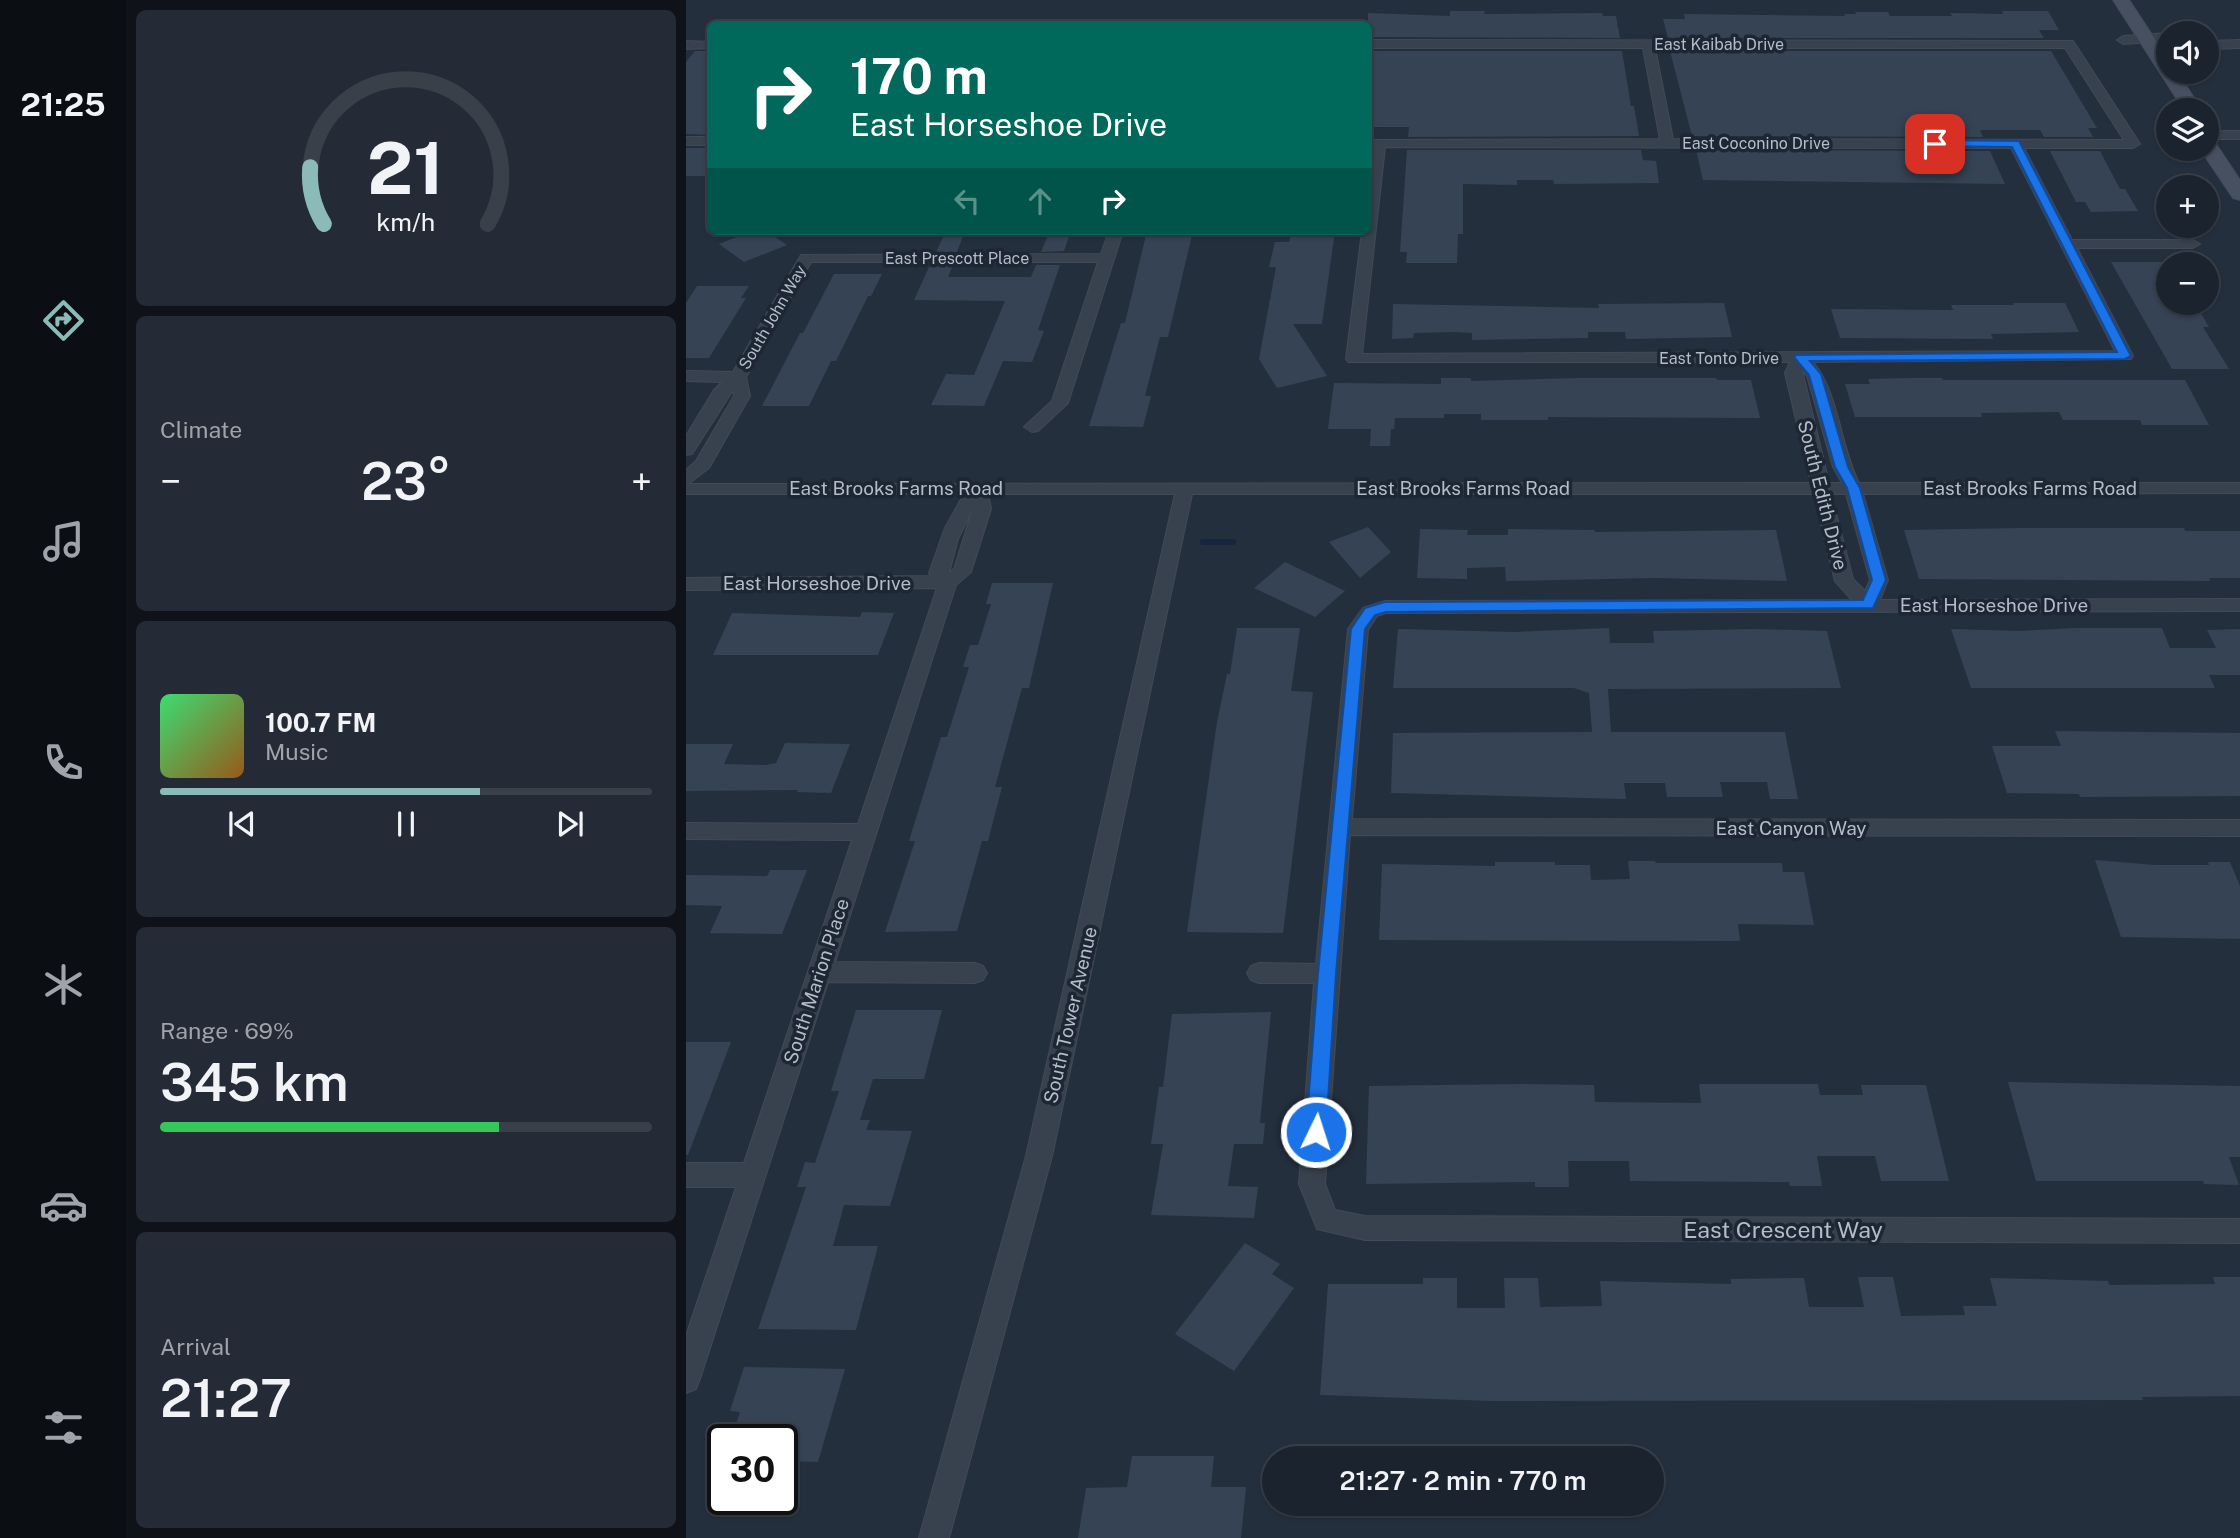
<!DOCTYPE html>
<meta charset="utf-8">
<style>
:root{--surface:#1b232e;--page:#242b36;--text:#f1f3f6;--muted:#a0a4aa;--line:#39404a;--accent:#8bbbb9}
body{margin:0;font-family:"Public Sans",sans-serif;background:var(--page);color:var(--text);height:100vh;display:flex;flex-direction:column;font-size:26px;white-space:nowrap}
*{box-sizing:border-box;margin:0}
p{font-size:23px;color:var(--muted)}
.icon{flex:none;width:38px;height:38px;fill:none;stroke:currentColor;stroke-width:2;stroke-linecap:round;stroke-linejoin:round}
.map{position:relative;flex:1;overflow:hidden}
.details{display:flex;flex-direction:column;gap:10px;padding:10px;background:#0f1319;width:560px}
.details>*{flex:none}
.guide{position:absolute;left:21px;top:21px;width:665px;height:214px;border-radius:10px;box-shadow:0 2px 5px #0004,0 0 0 2px var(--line);background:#00695c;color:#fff;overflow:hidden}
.controls{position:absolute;left:1470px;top:21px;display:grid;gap:14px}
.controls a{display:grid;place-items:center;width:63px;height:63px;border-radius:50%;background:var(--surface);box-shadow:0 2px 5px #0004,0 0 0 2px var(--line);font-size:35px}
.speed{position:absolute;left:21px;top:1424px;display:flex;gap:14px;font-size:35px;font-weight:700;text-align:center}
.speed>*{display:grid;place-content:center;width:91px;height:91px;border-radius:50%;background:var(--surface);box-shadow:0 2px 5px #0004,0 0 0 2px var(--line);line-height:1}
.speed .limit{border:4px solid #111;border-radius:10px;background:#fff;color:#111}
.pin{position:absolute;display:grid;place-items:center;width:60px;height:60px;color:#fff;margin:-30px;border-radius:14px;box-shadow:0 4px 10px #0006}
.me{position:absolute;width:77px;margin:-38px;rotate:4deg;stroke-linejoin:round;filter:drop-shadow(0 0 5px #0008)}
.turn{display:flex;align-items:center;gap:24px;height:147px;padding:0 28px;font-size:32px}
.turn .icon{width:91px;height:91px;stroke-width:2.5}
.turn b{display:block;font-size:49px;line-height:60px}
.lanes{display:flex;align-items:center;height:66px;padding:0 28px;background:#0003;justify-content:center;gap:35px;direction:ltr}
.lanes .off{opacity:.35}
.big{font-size:52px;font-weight:600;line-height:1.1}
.details .card{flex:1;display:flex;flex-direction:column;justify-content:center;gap:10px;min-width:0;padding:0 24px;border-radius:10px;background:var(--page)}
.details .dial{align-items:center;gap:0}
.dial svg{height:182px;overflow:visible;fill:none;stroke:var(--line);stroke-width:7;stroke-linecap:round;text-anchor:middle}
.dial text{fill:var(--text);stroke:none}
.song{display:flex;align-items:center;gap:21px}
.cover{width:84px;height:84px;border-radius:10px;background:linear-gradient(135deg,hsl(140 70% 55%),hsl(30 70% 35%))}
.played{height:7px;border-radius:4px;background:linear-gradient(90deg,var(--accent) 65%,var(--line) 65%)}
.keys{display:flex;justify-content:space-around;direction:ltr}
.heat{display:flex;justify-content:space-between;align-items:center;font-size:38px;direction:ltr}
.charge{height:10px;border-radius:5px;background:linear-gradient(90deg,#34c759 69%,var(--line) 0)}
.trip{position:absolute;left:576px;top:1446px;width:402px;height:70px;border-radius:35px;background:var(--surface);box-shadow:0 2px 5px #0004,0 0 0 2px var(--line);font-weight:600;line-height:70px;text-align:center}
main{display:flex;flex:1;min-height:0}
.tab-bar{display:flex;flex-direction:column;width:126px;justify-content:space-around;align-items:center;background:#0b0e12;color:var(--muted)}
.tab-bar .icon{width:49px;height:49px}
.tab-bar .active{color:var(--accent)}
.tab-bar b{font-size:32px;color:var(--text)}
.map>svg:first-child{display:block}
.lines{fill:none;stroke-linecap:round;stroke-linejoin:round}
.stream{stroke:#17263c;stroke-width:6}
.building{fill:#364354}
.minor-casing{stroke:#414a57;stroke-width:2}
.secondary-casing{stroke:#414a57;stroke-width:2}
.minor{fill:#38414e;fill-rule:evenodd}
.secondary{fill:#465061;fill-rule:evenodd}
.route{fill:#1a73e8;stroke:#114b97;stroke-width:2}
.labels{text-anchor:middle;stroke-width:7;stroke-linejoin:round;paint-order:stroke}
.far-street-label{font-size:16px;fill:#b4bcc9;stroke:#1d2633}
.street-label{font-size:19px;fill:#b4bcc9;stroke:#1d2633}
.near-street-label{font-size:23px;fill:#b4bcc9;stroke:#1d2633}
</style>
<main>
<nav class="tab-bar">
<b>21:25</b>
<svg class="icon active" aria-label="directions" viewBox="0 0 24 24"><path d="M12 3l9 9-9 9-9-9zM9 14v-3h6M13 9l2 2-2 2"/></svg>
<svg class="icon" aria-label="music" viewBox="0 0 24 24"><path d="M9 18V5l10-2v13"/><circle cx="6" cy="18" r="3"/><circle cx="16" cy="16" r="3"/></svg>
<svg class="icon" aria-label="phone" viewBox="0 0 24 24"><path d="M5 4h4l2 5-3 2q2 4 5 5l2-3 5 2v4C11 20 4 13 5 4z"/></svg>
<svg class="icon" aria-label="climate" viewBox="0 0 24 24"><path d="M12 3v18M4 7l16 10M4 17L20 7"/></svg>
<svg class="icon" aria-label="car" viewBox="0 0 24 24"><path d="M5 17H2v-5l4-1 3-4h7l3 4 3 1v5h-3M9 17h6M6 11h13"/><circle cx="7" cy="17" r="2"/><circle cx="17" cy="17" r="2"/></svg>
<svg class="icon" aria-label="filters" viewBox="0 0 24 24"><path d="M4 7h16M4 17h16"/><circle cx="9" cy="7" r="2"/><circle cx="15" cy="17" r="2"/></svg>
</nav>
<section class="details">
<div class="card dial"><svg viewBox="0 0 100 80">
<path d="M14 69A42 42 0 1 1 86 69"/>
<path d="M14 69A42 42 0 0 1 8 44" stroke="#8bbbb9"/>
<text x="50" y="56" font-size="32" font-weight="700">21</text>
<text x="50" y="72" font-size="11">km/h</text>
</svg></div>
<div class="card"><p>Climate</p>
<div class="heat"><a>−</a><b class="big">23°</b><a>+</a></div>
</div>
<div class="card">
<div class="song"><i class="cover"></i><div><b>100.7 FM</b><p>Music</p></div></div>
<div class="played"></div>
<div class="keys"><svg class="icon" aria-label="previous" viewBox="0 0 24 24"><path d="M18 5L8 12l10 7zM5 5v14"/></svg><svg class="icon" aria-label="pause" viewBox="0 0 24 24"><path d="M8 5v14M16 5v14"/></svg><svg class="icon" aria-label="next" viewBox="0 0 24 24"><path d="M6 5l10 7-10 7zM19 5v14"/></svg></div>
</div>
<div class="card"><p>Range · 69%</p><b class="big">345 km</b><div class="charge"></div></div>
<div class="card"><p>Arrival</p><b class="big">21:27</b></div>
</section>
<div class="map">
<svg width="1554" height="1538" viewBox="0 0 1554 1538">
<rect width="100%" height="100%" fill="#242f3e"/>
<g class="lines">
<path class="stream" d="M517 542H547"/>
</g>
<g class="building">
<path d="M764 11H799L798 14 916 13 917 16H930L934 38 682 37V13L764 16Z"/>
<path d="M1316 11H1362L1373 30H1353L1358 38H982L977 19H999L998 14 1159 16 1158 14H1170L1169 12H1202L1204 16H1266L1264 13 1317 14Z"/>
<path d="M24 51V135L0 134V62L9 51Z"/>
<path d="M682 51H936L945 106H948L953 136 722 137 723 127H685Z"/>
<path d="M984 51H1365L1411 128H1402L1407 137H1358L1354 130H1294L1297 137 1006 136Z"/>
<path d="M24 148V169L20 176H0V148Z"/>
<path d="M721 150H955L957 160 970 161 973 183 868 184 867 180H831V185L777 184V234H772L771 263H720L721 252H714Z"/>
<path d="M1010 150 1304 151 1319 184 1017 180Z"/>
<path d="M1364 151H1414L1434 189H1439L1452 211 1405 212 1399 202H1390Z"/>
<path d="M66 231H80L101 245 58 262 33 244Z"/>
<path d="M260 231H279L271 252H250Z"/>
<path d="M364 231H385L378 251 355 252Z"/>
<path d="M606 231H649L636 324H607L641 376 591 388 573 359 590 267H583L589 242H603Z"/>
<path d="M460 235H506L482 337H474L459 396H465L457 427 403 426 435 323H439Z"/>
<path d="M1425 262H1482V303H1509L1523 327H1517L1543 369H1486Z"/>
<path d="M244 265H267L262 277H345L350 265H374L352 330 358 331 346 362 317 361 298 406 245 405 260 374 288 375 319 301 228 300Z"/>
<path d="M148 274H196L185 296H182L150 361H145L123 406H76L114 333H117Z"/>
<path d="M11 286H63L55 298H60L23 358H0V303Z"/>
<path d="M1038 303 1046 337 940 339 939 332H902V338L786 340V333L768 332 728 333 727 338 706 339 707 304 913 308 912 304Z"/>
<path d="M1327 303H1379L1393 332 1305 334 1307 339 1154 338 1145 309 1267 310 1265 305H1328Z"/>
<path d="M755 378H785V381L894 378H1030L1031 380H1065L1074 418 862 417V420H795V414H758V418H709L708 429H705L704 446H684L685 429H642L648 383 755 384Z"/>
<path d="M1227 378H1256L1257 380H1499L1523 425H1456L1454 420H1377L1373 412 1295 413 1296 417H1169L1159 384H1184L1182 379Z"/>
<path d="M682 527 705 552 674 578 643 542Z"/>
<path d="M1335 528H1498L1499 531H1554V578H1523L1524 581 1233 579 1218 530Z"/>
<path d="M734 529 782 530 781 535H822V529L909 530V532L1090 530 1101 581 968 578 820 581 819 567 781 568V579L731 578Z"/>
<path d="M599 562 659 591 629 617 568 588Z"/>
<path d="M306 583H367L343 688H336L309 787H316L302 841H296L271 931 199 932 229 841H223L255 737H261L283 667H277L284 645H292L305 604H300Z"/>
<path d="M176 612 208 613 192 655H27L46 613 174 617Z"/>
<path d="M551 628H614L605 691 627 692 597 933 501 932 531 722 541 674H544Z"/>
<path d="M923 628 924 643H968L967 631 1072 629 1141 631 1155 688 922 689 925 732H1099L1112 799H1084L1081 782H1034L1037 797H981L979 783H938L940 799 705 793 707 733 906 732 903 693 888 688H707L712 629 829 632Z"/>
<path d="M1390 628H1476L1484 648H1530L1521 630 1554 629V675H1523L1529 688H1285L1265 629 1333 631Z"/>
<path d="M1369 731 1554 733V796L1394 797 1393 794 1321 793 1306 746H1375Z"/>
<path d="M99 743 164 744 145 793 111 792 112 790 0 791V744H47L38 764 80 765 90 763Z"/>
<path d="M1409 860 1469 865H1523L1522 862H1544L1554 886V939L1435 937Z"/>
<path d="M942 861H969L970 863H1096L1097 872H1118L1128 925 1052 924 1054 941 693 940 696 864 809 866V862H869V865H904L905 880 944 879Z"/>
<path d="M84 870H121L96 934 24 933 36 906 0 905V875L81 876Z"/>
<path d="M170 1010H256L238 1079H187L174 1120H184L180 1130 226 1131 204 1206 158 1205 147 1246H192L170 1330 72 1329 120 1187H111L119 1162 129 1163 153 1091H145Z"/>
<path d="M585 1012 574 1123H579L577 1144H548L542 1186 572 1187 568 1218 465 1215 477 1144H465L473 1087H477L486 1014Z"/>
<path d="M0 1042H45L2 1155H0Z"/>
<path d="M1322 1082 1554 1086V1157H1543L1553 1185 1518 1184 1517 1181H1350Z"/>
<path d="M832 1084 908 1085 909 1102 1015 1103 1013 1084H1132L1134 1095H1177L1175 1085H1240L1263 1181H1195L1189 1156H1131L1136 1186H1104L1103 1182 944 1181 943 1161H882L883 1187H849V1182L680 1184 683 1086Z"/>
<path d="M559 1243 594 1264 586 1274 608 1288 548 1371 489 1334Z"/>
<path d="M1172 1277H1207L1215 1316 1279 1315 1277 1306H1311L1304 1278 1422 1281 1423 1285 1529 1284 1527 1277H1554V1396L1456 1397 1457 1400 806 1401 634 1395 642 1284H737V1278H771V1308H819L818 1278H852L854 1307 916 1306 914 1281 1045 1284V1279L1118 1278 1123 1307H1178Z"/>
<path d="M58 1367 159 1369 132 1462 96 1461V1440H45L54 1412 44 1411Z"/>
<path d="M446 1456H528L525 1487H560L555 1538H392L400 1488 441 1487Z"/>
</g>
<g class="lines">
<g class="minor-casing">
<g id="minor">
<path d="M1482 33V41L1437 44 1431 40 1437 36Z"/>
<path d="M682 40 1387 41 1454 144 1447 148H1338L1386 240H1507L1514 244 1507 248H1391L1447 356 1445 359 1127 362C1153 393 1154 446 1173 483H1554V493L1177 494 1202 580 1194 600 1554 599V611L700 613 691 616 682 630 666 819 1554 820V836L664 835 639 1184 649 1210 679 1216 1554 1219V1243L679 1240 631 1229 613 1184 628 983H573L565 980 561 973 565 966 573 963 630 964 662 629 677 608 699 601 1166 600 1149 581 1128 494H506L366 1156 263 1538H233L340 1156 489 494H302L305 509 285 572 270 585 149 962 289 963 297 966 301 973 297 980 289 983 142 982 14 1379 10 1389 0 1393V1336L50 1187H0V1163H58L166 840 0 839V823L172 824 251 588 0 590V578L245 576 243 573 259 528 278 494H0V470L10 461 48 396 47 390 6 454 0 455V436L28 390 36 382 0 381V371L47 372 115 255 415 254 423 231H437L382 403 352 431 346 432 338 427 366 401 412 262H125L60 377 64 396 23 468 2 484 1125 483 1099 373 1104 362H662L660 359 676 231H682V175L688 140 974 139 957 48H682ZM969 48H1379L1438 140 987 139ZM699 147 1325 148 1429 351 676 354ZM1116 370 1121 376 1147 467 1156 483H1143ZM1145 494H1160L1184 580 1179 591 1167 579ZM287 508 268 569 263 573 272 539Z"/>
<path d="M1554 40V48L1521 49V41Z"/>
<path d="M0 41 24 42V48L0 49Z"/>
<rect x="1521" y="131" width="33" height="8"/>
<rect x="0" y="137" width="24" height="8"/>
</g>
</g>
<g class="secondary-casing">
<g id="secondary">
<path d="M1427 0H1443L1482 59V72H1491L1516 110H1498Z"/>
<path d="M1521 139 1528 141 1554 180V200L1547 198 1514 149H1521Z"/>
</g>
</g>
<use href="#minor" class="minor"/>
<use href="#secondary" class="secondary"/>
</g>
<path class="route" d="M1249 140 1333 141 1445 356 1439 359 1124 361 1135 374 1162 467 1174 488 1200 580 1187 608 700 612 689 615 679 629 650 974 640 1132 637 1138 630 1140 623 1138 620 1132 632 974 665 629 679 608 699 602 1177 600 1186 580 1161 488 1149 467 1123 375 1108 357 1110 355 1431 352 1326 147 1245 146V141Z"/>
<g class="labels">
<g class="far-street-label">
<text x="1033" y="50">East Kaibab Drive</text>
<text x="1070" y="149">East Coconino Drive</text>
<text x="271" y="264">East Prescott Place</text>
<text transform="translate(86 317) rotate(-60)" y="6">South John Way</text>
<text x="1033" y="364">East Tonto Drive</text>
</g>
<g class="street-label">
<text x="210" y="495">East Brooks Farms Road</text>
<text x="777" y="495">East Brooks Farms Road</text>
<text x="1344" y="495">East Brooks Farms Road</text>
<text transform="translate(1137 495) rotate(76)" y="7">South Edith Drive</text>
<text x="131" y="590">East Horseshoe Drive</text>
<text x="1308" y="612">East Horseshoe Drive</text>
<text x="1105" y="835">East Canyon Way</text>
<text transform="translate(130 981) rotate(-72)" y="7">South Marion Place</text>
<text transform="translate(384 1015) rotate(-77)" y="7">South Tower Avenue</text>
</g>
<g class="near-street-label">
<text x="1097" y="1238">East Crescent Way</text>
</g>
</g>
</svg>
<div class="controls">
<a><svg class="icon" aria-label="sound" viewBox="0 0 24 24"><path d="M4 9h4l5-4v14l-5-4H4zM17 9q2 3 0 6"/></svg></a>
<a><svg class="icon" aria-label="layers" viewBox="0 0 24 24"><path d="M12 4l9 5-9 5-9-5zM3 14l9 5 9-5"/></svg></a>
<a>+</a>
<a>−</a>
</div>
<div class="speed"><div class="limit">30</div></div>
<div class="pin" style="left:1249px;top:144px;background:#d93025"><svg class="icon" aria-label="arrive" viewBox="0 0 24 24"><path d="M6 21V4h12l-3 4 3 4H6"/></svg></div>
<svg class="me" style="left:630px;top:1132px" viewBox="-20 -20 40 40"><circle r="17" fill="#1a73e8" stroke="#fff" stroke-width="3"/><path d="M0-11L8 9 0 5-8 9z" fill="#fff"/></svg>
<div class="trip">21:27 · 2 min · 770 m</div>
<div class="guide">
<div class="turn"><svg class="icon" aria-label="right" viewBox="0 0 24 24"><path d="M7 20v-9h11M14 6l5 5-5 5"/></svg><div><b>170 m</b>East Horseshoe Drive</div></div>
<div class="lanes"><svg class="icon off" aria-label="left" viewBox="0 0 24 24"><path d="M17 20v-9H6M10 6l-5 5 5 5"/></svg><svg class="icon off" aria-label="ahead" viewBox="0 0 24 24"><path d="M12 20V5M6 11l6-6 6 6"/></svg><svg class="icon" aria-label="right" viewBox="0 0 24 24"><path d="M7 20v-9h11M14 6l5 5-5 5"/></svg></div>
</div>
</div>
</main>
